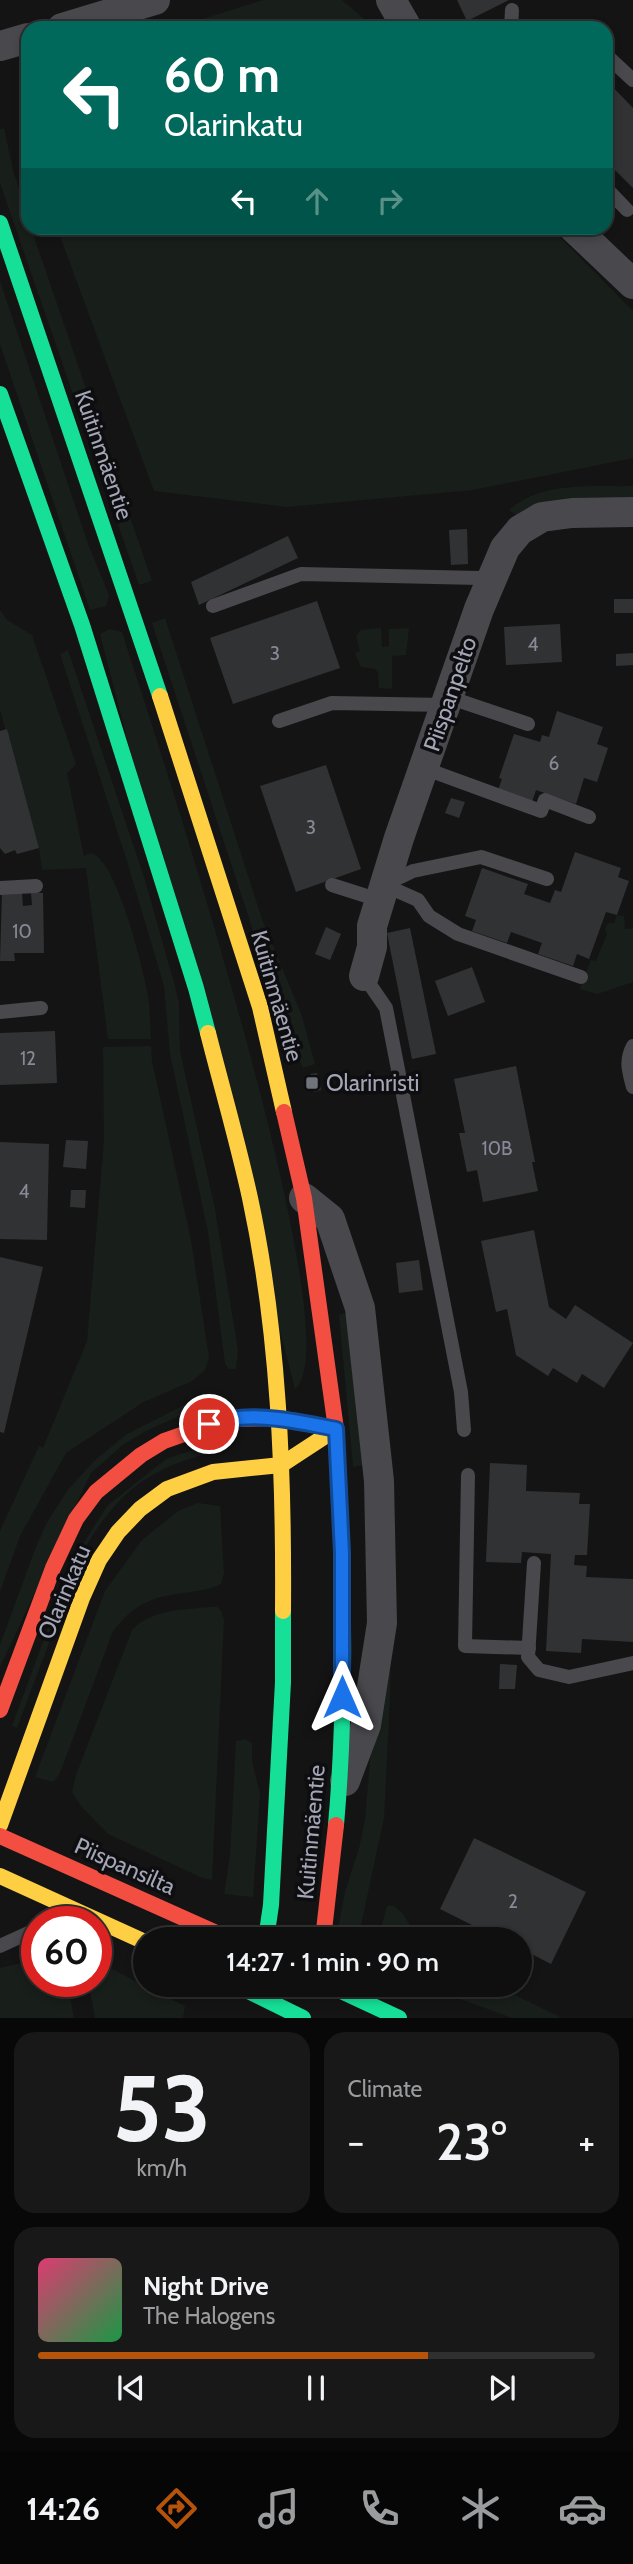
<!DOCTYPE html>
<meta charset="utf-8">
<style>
:root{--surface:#0f0f0f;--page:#181818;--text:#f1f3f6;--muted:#9b9c9e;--line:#2f2f2f;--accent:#b45309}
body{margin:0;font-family:Cabin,sans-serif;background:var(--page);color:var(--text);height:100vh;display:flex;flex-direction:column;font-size:26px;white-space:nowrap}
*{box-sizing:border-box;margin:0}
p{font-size:23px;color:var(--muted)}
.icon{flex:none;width:38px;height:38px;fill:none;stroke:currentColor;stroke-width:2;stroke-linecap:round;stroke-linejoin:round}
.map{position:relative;height:2018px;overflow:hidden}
.details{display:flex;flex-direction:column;gap:14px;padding:14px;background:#080808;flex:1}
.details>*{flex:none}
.guide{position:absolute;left:21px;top:21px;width:592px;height:214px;border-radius:21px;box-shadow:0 4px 10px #0003,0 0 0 2px var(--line);background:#00695c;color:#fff;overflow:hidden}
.speed{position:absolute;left:21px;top:1906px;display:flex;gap:14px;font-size:35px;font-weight:700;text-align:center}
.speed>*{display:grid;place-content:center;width:91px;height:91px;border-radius:50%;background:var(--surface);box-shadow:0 4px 10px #0003,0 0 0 2px var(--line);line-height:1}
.speed .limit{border:10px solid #d22;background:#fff;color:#111}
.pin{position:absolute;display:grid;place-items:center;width:60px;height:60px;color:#fff;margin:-30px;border:4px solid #fff;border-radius:50%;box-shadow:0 2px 7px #0007}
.me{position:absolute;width:77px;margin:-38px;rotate:0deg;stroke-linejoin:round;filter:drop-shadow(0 0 5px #0008)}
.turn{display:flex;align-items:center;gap:24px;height:147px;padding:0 28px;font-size:32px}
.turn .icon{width:91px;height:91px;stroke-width:2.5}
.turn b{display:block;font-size:49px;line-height:60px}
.lanes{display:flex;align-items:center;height:66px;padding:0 28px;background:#0003;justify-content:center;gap:35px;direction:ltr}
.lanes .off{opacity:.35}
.big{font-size:52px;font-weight:600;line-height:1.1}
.details .widget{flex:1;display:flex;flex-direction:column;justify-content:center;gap:10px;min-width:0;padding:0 24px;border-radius:21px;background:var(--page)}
.details .dial{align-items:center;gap:0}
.dial b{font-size:91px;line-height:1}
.song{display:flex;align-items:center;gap:21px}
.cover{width:84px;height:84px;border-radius:10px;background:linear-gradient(135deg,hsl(340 70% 55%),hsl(140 70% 35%))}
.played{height:7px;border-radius:4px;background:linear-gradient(90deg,var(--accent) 70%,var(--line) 70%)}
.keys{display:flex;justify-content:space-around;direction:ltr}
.heat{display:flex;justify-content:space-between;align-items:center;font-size:38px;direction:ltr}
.details .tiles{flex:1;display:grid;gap:14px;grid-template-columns:1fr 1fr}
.widget:last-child{grid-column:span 2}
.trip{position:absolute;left:133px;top:1927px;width:399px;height:70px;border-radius:35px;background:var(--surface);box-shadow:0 4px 10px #0003,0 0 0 2px var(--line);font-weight:600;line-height:70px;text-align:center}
.menu{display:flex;height:112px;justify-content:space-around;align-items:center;background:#060606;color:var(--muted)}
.menu .icon{width:49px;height:49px}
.menu .selected{color:var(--accent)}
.menu b{font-size:32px;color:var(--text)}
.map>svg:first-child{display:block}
.green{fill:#181e1a}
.building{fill:#313234}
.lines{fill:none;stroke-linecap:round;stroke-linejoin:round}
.lane{stroke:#48484d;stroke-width:14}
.street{stroke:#48484d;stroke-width:30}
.fast{stroke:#16e098;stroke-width:16}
.slow{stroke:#ffcf43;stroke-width:16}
.jam{stroke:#f24e42;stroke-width:16}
.fast-bridge{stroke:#16e098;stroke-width:16}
.route-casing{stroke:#114b97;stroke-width:18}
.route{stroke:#1a73e8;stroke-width:12}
.poi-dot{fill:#71737d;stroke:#0e0e10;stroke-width:2.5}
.labels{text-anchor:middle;stroke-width:7;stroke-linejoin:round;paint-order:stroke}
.number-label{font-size:19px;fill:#868996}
.street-label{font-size:23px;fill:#a3a6b6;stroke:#0e0e10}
.poi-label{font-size:23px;fill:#a3a6b6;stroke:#0e0e10;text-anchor:start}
</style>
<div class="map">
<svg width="633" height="2018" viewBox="0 0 633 2018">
<rect width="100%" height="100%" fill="#141414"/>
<g class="green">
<path d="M263 0H342L375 28H174Z"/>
<path d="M4 128 13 170 28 217V228H31L152 581 139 585 0 183V129Z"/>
<path d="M57 228H551L633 311V458L473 490 287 507 154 491Z"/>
<path d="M0 281 88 544 109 595 106 606 90 610 0 344Z"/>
<path d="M633 486V499L519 517 509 510C541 481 593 487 633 486Z"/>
<path d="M0 610 7 620 32 635 76 764 67 773 84 856 91 853C116 859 142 964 147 990 150 1006 150 1023 151 1039H108L86 868 42 870 39 848 0 710Z"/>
<path d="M165 618 262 919 302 1016 315 1064 303 1068 284 1025 152 623Z"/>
<path d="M381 628 382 647 389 646V629L409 628 406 655 392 656V689L379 688 378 672 375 669 361 667 355 653 360 651 356 636 361 630Z"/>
<path d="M110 629 122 632C152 725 356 1340 295 1389L100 634Z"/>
<path d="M68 650 144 877 175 986 179 1003 180 1051 215 1209 238 1350 236 1369H229L225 1364 208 1232 170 1054 164 986 126 858 60 654Z"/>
<path d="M617 915 624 916 625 929 633 928V982L597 994 580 989 591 960 596 961 607 934 605 930 608 923H614Z"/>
<path d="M151 1046 152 1061 191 1240 209 1357 205 1370 192 1381 142 1403 66 1453 20 1536 0 1592V1531L39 1446 43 1448 87 1341 104 1141 103 1047Z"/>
<path d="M345 1313 347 1314 365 1465 353 1467 339 1315Z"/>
<path d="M210 1392 212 1393 211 1402 148 1430 124 1444 91 1473 0 1667V1645L34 1552 46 1524 67 1491 94 1461 127 1434Z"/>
<path d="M214 1443 215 1452C150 1467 117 1492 84 1550L17 1728 12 1726 73 1560 107 1506 166 1459Z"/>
<path d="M198 1503 220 1506 224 1573 221 1584C209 1590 197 1591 184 1593 150 1597 135 1604 113 1631L60 1773 53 1782 35 1777 105 1591 142 1540 178 1511Z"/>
<path d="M209 1607H217L221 1611 224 1620 212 1880 200 1877 108 1834 81 1806 72 1792 76 1775 132 1630C153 1609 181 1610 209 1607Z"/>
<path d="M391 1632 390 1699 384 1818 358 1939H336L345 1892 359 1848 365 1820 371 1748Z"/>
<path d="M245 1739 252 1743V1761L260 1794 253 1897 224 1894 230 1855 236 1741Z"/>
<path d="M387 1906H394L403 1914 419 1939H378Z"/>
<path d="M37 1959V1981H64L69 1991 74 2018H0V1968Z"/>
<path d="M96 1961 185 2006 183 2018H95L88 1981H96Z"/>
<path d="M422 1985H495L562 2018H512Z"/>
</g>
<g class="building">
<path d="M457 0H509L467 21Z"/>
<path d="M606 80 633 108V188L606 161Z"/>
<path d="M467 529 468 564 451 565 449 530Z"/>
<path d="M288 536 298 558 199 605 191 582Z"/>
<rect x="614" y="599" width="19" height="14"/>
<path d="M317 601 340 668 233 704 210 638Z"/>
<path d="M560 624 562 662 506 665 504 627Z"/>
<path d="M633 653V665L616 666V654Z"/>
<path d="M557 711 603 727 597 744 608 748 597 782 584 778 576 804 536 790 532 802 498 790 502 779 499 778 514 734 540 742 542 735 549 737Z"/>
<path d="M7 729 39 848 17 854 15 850 5 854 0 848V731Z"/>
<path d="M326 765 361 869 296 892 260 786Z"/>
<path d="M451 798 465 802 459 818 445 813Z"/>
<path d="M575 852 621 868 618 877 629 881 617 915 606 912 589 959 577 954 573 966 538 954 542 943 511 932 507 943 472 931 476 920 465 916 482 868 528 884 524 894 550 903 555 890 561 892Z"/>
<path d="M2 892H22L23 906 32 905 31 893H43L44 953H14L15 961H0Z"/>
<path d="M326 927 341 934 330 960 315 954Z"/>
<path d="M410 928 436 1054 412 1059 387 933Z"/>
<path d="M472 967 485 1002 448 1016 435 981Z"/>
<path d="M55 1031 57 1083 0 1085V1033Z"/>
<path d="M516 1066 535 1162H532L538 1191 483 1202 477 1170 467 1172 459 1133H465L454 1079Z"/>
<path d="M317 1073 321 1090 314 1092 310 1074Z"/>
<path d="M66 1140 88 1141 86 1169 63 1167Z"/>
<path d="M0 1142 49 1144 47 1240 0 1239Z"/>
<path d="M71 1190H86L85 1208 70 1207Z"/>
<path d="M534 1230 549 1307 566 1319 575 1305 633 1343 604 1388 582 1374 577 1383 553 1368 548 1376 516 1355 507 1309 496 1312 481 1241Z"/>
<path d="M0 1257 43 1267 4 1433 0 1432Z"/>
<path d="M419 1260 423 1290 399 1293 396 1263Z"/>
<path d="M490 1463 527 1465 526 1491 580 1493 579 1504H590L587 1555H575L574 1565 587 1566 586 1577 633 1579V1642L582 1639 581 1653 546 1651 551 1554 522 1552 521 1563 486 1562Z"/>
<path d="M500 1664 517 1665 515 1689H499Z"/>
<path d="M474 1838 586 1892 551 1964 520 1948V1939H500L440 1909Z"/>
</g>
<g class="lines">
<g class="lane">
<path d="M511 28 512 10"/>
<path d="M606 55 633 80"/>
<path d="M606 188 627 210"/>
<path d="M213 606 301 574 479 578 491 580"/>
<path d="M448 697 528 724"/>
<path d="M279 721 332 703 445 705"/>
<path d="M423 768 541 811 545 800 589 817"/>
<path d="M388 883 413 871 481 857 547 879"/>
<path d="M332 885 379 900"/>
<path d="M384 885 418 900 429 916 458 934 581 977"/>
<path d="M0 888 36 886"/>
<path d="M364 976 386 1008 461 1392 464 1430"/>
<path d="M0 1012 41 1008"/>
<path d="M633 1046C625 1061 629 1072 633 1087"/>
<path d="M468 1475 465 1646 529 1648"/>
<path d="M534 1563 528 1657 539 1670 569 1677 633 1663"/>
<path d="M0 1946 37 1929"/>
</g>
<g class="street">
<path d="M391 0 407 28"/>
<path d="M62 28 155 0"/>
<path d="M0 46 28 38"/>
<path d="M574 228 633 284"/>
<path d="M364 976 372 947V926L399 838 479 609 505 548 520 530 542 517 572 513 633 512"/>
<path d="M304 1198 330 1219 360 1308 379 1481 382 1623 366 1725 345 1781"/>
</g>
<g class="fast">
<path d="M0 223 160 696"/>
<path d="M0 394 82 625 196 988 208 1033"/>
<path d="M336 1825C346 1712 344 1597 339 1484"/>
<path d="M266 1939 271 1905 283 1682V1611"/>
<path d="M326 1984 399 2018"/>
</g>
<g class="slow">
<path d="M160 696 260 1007 284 1112"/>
<path d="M208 1033C222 1088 238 1143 250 1198 279 1333 284 1473 283 1611"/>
<path d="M0 1825 82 1598 99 1560 118 1532 140 1509 167 1489 213 1472 281 1465 336 1429"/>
<path d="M0 1876 145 1942"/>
</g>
<g class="jam">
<path d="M284 1112 304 1198 336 1429 339 1484"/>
<path d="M0 1710 53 1568 76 1519 96 1492 141 1455 164 1441 227 1419 280 1418 306 1423"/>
<path d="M0 1836 230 1939"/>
<path d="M323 1939 336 1825"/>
</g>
<path class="fast-bridge" d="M234 1984 303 2018"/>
</g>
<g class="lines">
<g class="route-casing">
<path id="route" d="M209 1424C251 1410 294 1421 336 1429L342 1553V1697"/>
</g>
<use href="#route" class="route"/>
</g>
<rect class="poi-dot" x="305" y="1076" width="14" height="14" rx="3.5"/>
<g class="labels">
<g class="number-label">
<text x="533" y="651">4</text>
<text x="275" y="660">3</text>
<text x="554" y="770">6</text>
<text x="311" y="834">3</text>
<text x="22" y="938">10</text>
<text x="28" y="1065">12</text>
<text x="497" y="1155">10B</text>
<text x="24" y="1198">4</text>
<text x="513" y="1908">2</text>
</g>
<g class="street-label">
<text transform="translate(104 455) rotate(71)" y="8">Kuitinmäentie</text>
<text transform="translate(450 694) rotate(-71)" y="8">Piispanpelto</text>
<text transform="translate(277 996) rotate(74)" y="8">Kuitinmäentie</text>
<text transform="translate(64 1592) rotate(-67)" y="8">Olarinkatu</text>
<text transform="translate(311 1832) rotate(-85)" y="8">Kuitinmäentie</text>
<text transform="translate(125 1866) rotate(24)" y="8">Piispansilta</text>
</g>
<g class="poi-label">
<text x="326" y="1091">Olarinristi</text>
</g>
</g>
</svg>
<div class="speed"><div class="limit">60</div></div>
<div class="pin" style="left:209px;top:1424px;background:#d93025"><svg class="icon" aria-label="arrive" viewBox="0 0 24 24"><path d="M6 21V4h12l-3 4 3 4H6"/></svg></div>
<svg class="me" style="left:342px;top:1697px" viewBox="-20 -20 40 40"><path d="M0-17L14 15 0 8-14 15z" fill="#1a73e8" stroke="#fff" stroke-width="4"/></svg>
<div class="trip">14:27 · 1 min · 90 m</div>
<div class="guide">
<div class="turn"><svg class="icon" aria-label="left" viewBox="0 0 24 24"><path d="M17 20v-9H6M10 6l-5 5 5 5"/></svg><div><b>60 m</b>Olarinkatu</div></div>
<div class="lanes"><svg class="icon" aria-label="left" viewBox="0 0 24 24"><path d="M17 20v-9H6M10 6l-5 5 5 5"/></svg><svg class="icon off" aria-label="ahead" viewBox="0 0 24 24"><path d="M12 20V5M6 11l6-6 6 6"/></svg><svg class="icon off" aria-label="right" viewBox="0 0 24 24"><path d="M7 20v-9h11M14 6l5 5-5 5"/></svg></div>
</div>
</div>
<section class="details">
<div class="tiles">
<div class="widget dial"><b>53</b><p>km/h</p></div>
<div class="widget"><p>Climate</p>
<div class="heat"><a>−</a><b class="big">23°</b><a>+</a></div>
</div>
<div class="widget">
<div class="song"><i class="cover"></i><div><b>Night Drive</b><p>The Halogens</p></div></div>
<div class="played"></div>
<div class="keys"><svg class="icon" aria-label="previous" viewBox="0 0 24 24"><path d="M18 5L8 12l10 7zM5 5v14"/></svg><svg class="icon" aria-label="pause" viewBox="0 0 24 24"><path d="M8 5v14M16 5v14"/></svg><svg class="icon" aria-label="next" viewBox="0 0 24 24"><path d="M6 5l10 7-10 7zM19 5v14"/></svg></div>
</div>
</div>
</section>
<nav class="menu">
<b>14:26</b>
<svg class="icon selected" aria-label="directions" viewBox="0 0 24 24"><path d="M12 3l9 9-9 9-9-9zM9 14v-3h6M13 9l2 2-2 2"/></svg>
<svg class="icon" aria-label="music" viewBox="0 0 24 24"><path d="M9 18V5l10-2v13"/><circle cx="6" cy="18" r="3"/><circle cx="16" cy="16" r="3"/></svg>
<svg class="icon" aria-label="phone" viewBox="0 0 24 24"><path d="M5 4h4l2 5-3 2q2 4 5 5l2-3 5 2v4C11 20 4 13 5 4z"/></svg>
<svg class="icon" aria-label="climate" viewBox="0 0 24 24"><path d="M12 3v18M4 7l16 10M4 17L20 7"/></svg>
<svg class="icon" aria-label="car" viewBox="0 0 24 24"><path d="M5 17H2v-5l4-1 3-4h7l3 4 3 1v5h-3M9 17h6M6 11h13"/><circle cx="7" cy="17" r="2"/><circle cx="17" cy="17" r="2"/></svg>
</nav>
